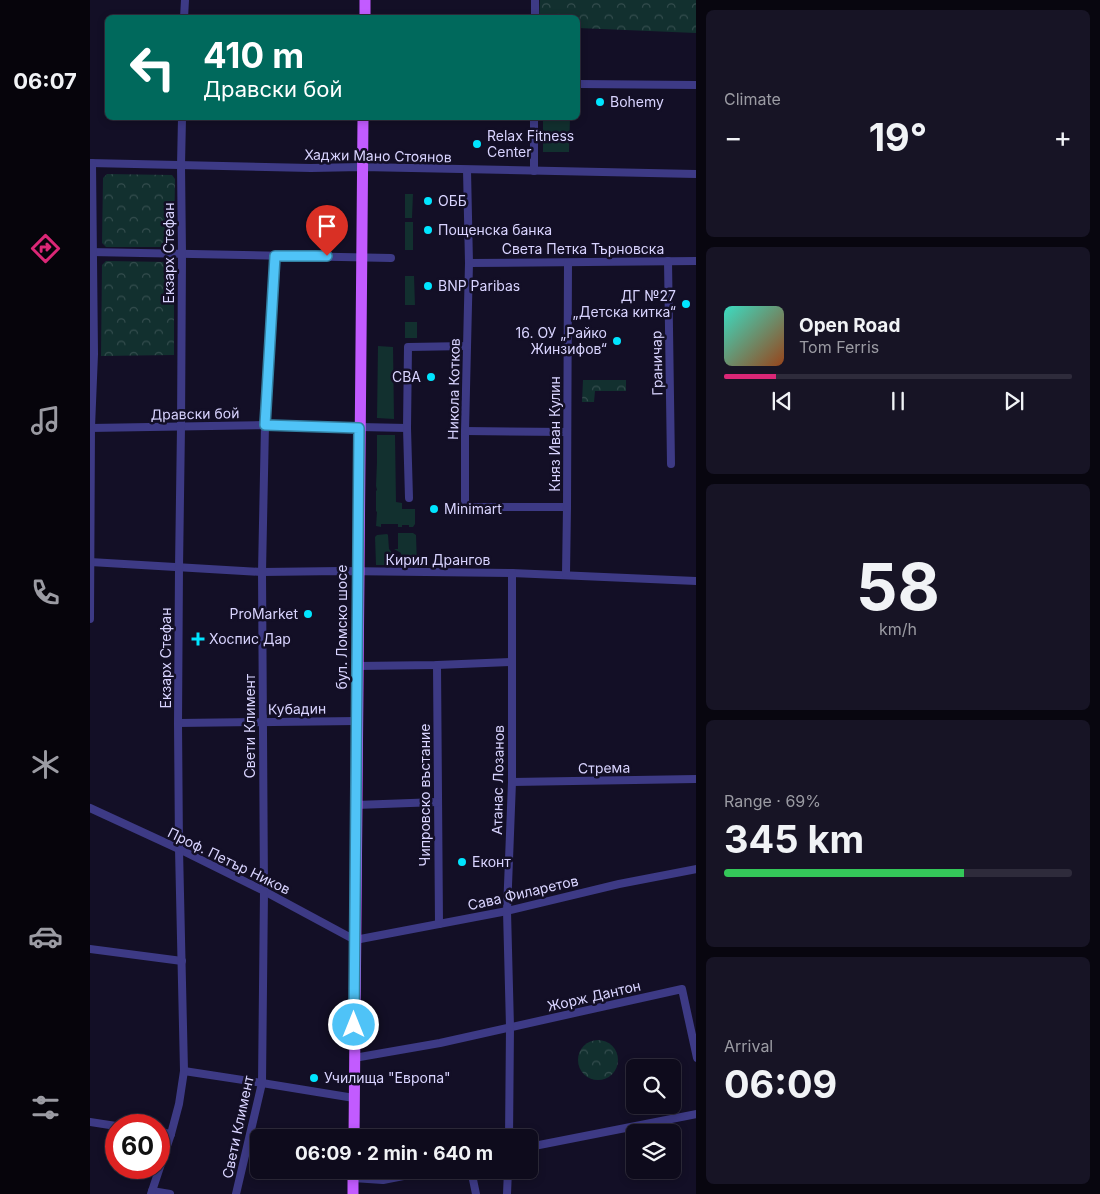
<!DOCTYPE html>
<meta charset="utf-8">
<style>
:root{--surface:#0e0b1c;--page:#171425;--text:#f1f3f6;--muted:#9b9ba3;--line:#2e2b3b;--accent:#db2777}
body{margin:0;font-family:Inter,sans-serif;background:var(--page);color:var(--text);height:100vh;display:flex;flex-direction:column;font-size:19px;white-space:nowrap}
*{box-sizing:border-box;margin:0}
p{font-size:16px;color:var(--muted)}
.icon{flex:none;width:28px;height:28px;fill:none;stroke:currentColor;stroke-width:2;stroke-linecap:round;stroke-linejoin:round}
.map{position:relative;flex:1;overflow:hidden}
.drawer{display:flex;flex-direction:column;gap:10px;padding:10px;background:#08060f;width:404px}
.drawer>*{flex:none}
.guide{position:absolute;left:15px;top:15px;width:475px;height:105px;border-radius:8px;box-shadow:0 2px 8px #0003,0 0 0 1px var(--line);background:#00695c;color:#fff;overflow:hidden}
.tools{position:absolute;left:536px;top:1059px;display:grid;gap:10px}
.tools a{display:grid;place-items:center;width:55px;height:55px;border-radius:8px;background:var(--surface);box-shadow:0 2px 8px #0003,0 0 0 1px var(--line);font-size:25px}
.speed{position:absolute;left:15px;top:1114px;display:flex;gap:10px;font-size:25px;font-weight:700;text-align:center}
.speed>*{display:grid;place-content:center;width:65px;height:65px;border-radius:50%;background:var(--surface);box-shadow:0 2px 8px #0003,0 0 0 1px var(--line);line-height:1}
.speed .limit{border:8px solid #d22;background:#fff;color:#111}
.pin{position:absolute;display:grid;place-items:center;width:42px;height:42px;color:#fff;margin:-51px -21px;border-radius:50% 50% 50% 0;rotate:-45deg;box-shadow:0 0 5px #0007}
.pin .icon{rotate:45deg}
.me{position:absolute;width:55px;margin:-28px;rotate:0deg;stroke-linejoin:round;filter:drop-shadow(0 0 4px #0008)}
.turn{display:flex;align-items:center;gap:18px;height:105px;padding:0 15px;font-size:22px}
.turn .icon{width:65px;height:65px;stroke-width:2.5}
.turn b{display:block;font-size:35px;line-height:42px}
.big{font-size:38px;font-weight:700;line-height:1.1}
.drawer .card{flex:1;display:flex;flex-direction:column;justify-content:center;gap:8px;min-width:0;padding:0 18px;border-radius:8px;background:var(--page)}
.drawer .dial{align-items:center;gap:0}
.dial b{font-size:65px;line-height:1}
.song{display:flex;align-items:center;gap:15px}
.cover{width:60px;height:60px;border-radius:8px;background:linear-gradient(135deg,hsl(170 70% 55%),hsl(20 70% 35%))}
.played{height:5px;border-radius:2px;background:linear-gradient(90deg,var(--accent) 15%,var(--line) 15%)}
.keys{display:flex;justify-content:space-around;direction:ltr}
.heat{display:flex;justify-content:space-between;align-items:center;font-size:28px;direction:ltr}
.charge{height:8px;border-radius:4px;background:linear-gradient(90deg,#34c759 69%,var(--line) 0)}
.trip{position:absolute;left:160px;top:1129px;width:288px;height:50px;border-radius:8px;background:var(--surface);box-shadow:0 2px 8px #0003,0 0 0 1px var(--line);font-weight:700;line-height:50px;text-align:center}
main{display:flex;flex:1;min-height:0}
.dock{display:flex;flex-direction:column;width:90px;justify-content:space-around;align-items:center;background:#06040b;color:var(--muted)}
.dock .icon{width:35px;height:35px}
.dock .selected{color:var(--accent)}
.dock b{font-size:22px;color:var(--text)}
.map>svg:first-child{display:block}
.grass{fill:#12302f}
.park{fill:url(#park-crowns)}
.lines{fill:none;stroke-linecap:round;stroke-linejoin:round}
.minor{stroke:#3d3a85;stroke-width:8}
.primary{stroke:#c25bff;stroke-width:11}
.route-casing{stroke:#337fa1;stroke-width:12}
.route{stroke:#4fc3f7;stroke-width:9}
.poi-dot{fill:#00e5ff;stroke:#130f26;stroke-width:2}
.labels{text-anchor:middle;stroke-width:5;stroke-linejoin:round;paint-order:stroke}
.poi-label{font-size:14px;fill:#d9d4ff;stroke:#130f26;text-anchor:start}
.street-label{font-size:14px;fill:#d9d4ff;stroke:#130f26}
</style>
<main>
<nav class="dock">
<b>06:07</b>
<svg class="icon selected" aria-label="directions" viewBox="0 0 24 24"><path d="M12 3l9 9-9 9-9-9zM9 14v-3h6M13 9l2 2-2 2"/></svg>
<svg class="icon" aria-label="music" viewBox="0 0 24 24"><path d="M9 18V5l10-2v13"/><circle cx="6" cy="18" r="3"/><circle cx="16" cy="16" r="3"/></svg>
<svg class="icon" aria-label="phone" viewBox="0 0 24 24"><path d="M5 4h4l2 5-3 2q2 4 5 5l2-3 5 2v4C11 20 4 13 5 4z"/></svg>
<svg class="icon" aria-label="climate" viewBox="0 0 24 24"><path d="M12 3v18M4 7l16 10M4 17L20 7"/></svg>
<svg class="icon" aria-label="car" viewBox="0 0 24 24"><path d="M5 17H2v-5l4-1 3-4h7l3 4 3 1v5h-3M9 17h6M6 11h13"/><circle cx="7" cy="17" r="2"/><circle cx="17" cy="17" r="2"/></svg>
<svg class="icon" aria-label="filters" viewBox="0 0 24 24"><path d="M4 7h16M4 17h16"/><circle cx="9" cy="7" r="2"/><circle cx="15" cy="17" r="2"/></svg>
</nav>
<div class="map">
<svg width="607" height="1194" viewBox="0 0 607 1194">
<defs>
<pattern id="park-crowns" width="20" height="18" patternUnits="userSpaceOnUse" patternTransform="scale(1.25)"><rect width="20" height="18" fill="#12302f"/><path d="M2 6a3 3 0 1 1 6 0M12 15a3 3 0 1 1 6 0" fill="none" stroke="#344d4e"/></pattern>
</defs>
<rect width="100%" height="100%" fill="#130f26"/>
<g class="grass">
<path d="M453 118H480L479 152H453Z"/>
<path d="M315 194H323L322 218H315Z"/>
<rect x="315" y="222" width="8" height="28"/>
<path d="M315 276H324L325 305H315Z"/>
<rect x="315" y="322" width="12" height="16"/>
<path d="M288 346 303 347 304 419 287 418Z"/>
<path d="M287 435H305L306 502 312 503V509H325V524L323 527H319V525H312V527H308V524H291V527L286 526 287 512 286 511V491L287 490 286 486 287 462Z"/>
<path d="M308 533H323L326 535 327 565H311V553L304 549H308Z"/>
<path d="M297 534 298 535 299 549 306 557V563L304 565H286L285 537 287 535Z"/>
</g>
<g class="park">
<path d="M450 0H606V33L488 28V18L449 17Z"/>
<path d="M17 174 82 175 85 179 84 244 80 247H16L12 243 13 178Z"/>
<path d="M16 261 80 262 84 266V355L11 356 12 265Z"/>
<path d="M493 380H536V391H505L504 402H492Z"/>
<circle cx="508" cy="1060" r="20"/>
</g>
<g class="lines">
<g class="minor">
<path d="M94 18 95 0"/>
<path d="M445 18V0"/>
<path d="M488 84 607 85"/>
<path d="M0 163 221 168 272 167 607 174"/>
<path d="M377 170 379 263 375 431V507H477"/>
<path d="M444 171V118"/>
<path d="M0 252 301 258"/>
<path d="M578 261 581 464"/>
<path d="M379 263 607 261"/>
<path d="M0 428 175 425 317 428"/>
<path d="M375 431 477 432"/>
<path d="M319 498 317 428 318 347 377 346"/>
<path d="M0 562 172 572 251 571 422 573 607 581"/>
<path d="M476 574 477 507 478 263"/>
<path d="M0 619 1 427 4 354 2 163"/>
<path d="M347 665 349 924"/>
<path d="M267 666 347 665 422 662"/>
<path d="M88 723 266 721"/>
<path d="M422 782 607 779"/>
<path d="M266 805 348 802"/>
<path d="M0 808 89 849 174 891 265 940 417 911 529 884 607 869"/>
<path d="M0 949 92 961"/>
<path d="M264 1058 350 1043 592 989 607 1058"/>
<path d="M94 1071 172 1083 264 1098"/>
<path d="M0 1122 26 1126"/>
<path d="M69 1132 81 1134"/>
<path d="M419 1138 420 1027 417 911 422 782V573"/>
<path d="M439 1147 607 1114"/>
<path d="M381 1170 386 1194"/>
<path d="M263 1178 293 1180 344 1170"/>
<path d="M62 1191 80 1194"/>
<path d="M61 1194 81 1134 89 1104 94 1071 89 849 88 723 89 568 91 427 92 254 91 165 92 118"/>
<path d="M146 1194 172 1083 174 891 172 572 175 425 185 256"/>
<path d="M417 1194 418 1170"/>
</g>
<g class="primary">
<path d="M275 18V0"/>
<path d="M264 1138C267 797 267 457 273 118"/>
<path d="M263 1194V1170"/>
</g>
</g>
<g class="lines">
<g class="route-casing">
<path id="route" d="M237 256H185L175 425 269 428 264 1025"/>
</g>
<use href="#route" class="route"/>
</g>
<g class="poi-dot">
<circle cx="510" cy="102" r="5"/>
<circle cx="387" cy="144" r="5"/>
<circle cx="338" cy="201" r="5"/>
<circle cx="338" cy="230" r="5"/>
<circle cx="338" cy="286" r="5"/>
<circle cx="596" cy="304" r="5"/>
<circle cx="527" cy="341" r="5"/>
<circle cx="341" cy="377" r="5"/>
<circle cx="344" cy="509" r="5"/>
<circle cx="218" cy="614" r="5"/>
<path d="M105.5 631.5h5v5h5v5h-5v5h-5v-5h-5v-5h5z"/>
<circle cx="372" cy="862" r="5"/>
<circle cx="224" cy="1078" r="5"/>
</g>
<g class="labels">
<g class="poi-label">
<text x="520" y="107">Bohemy</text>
<text x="397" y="141">Relax Fitness<tspan x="397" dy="16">Center</tspan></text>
<text x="348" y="206">ОББ</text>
<text x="348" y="235">Пощенска банка</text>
<text x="348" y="291">BNP Paribas</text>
<text x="586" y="301" text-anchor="end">ДГ №27<tspan x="586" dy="16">„Детска китка“</tspan></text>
<text x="517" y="338" text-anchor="end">16. ОУ „Райко<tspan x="517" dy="16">Жинзифов“</tspan></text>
<text x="331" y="382" text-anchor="end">CBA</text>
<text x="354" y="514">Minimart</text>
<text x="208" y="619" text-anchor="end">ProMarket</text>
<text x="119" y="644">Хоспис Дар</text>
<text x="382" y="867">Еконт</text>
<text x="234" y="1083">Училища "Европа"</text>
</g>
<g class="street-label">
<text transform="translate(288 156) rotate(1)" y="5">Хаджи Мано Стоянов</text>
<text x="493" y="254">Света Петка Търновска</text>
<text transform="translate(79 253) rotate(-90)" y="5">Екзарх Стефан</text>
<text transform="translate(567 363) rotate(-91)" y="5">Граничар</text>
<text transform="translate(364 389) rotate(-89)" y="5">Никола Котков</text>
<text transform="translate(105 414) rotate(-1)" y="5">Дравски бой</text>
<text transform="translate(465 434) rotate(-90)" y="5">Княз Иван Кулин</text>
<text x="348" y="565">Кирил Дрангов</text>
<text transform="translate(252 627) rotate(-90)" y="5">бул. Ломско шосе</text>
<text transform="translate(76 658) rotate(-90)" y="5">Екзарх Стефан</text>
<text transform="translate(207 709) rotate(-1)" y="5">Кубадин</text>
<text transform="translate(160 726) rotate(-90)" y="5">Свети Климент</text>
<text transform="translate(514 768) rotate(-1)" y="5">Стрема</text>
<text transform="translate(408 780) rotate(-89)" y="5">Атанас Лозанов</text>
<text transform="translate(335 795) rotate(-90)" y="5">Чипровско въстание</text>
<text transform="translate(139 861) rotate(26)" y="5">Проф. Петър Ников</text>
<text transform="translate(433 893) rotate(-13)" y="5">Сава Филаретов</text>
<text transform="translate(504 996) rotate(-13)" y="5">Жорж Дантон</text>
<text transform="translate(148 1127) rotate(-78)" y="5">Свети Климент</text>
</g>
</g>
</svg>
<div class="tools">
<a><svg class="icon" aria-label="search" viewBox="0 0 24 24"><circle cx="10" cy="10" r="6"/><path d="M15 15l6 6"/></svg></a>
<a><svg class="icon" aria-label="layers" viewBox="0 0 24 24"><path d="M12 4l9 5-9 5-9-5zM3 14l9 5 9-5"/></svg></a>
</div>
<div class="speed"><div class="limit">60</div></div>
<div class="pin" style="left:237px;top:256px;background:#d93025"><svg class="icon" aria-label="arrive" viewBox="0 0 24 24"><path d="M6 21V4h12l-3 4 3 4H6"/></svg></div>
<svg class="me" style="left:264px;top:1025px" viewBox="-20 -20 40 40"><circle r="17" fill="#4fc3f7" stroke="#fff" stroke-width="3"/><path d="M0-11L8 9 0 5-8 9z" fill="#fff"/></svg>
<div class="trip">06:09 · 2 min · 640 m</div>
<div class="guide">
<div class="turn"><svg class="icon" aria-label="left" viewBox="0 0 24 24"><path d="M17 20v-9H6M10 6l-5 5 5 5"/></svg><div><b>410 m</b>Дравски бой</div></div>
</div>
</div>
<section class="drawer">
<div class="card"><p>Climate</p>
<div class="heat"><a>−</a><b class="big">19°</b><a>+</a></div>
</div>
<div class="card">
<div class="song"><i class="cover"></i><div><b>Open Road</b><p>Tom Ferris</p></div></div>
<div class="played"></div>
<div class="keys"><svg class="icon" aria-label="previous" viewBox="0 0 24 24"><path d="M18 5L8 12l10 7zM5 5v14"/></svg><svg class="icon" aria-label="pause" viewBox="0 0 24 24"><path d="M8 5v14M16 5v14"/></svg><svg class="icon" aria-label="next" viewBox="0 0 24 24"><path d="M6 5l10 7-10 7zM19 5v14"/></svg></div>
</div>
<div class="card dial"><b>58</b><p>km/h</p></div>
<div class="card"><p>Range · 69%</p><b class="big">345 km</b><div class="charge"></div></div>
<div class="card"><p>Arrival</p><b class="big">06:09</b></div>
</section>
</main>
